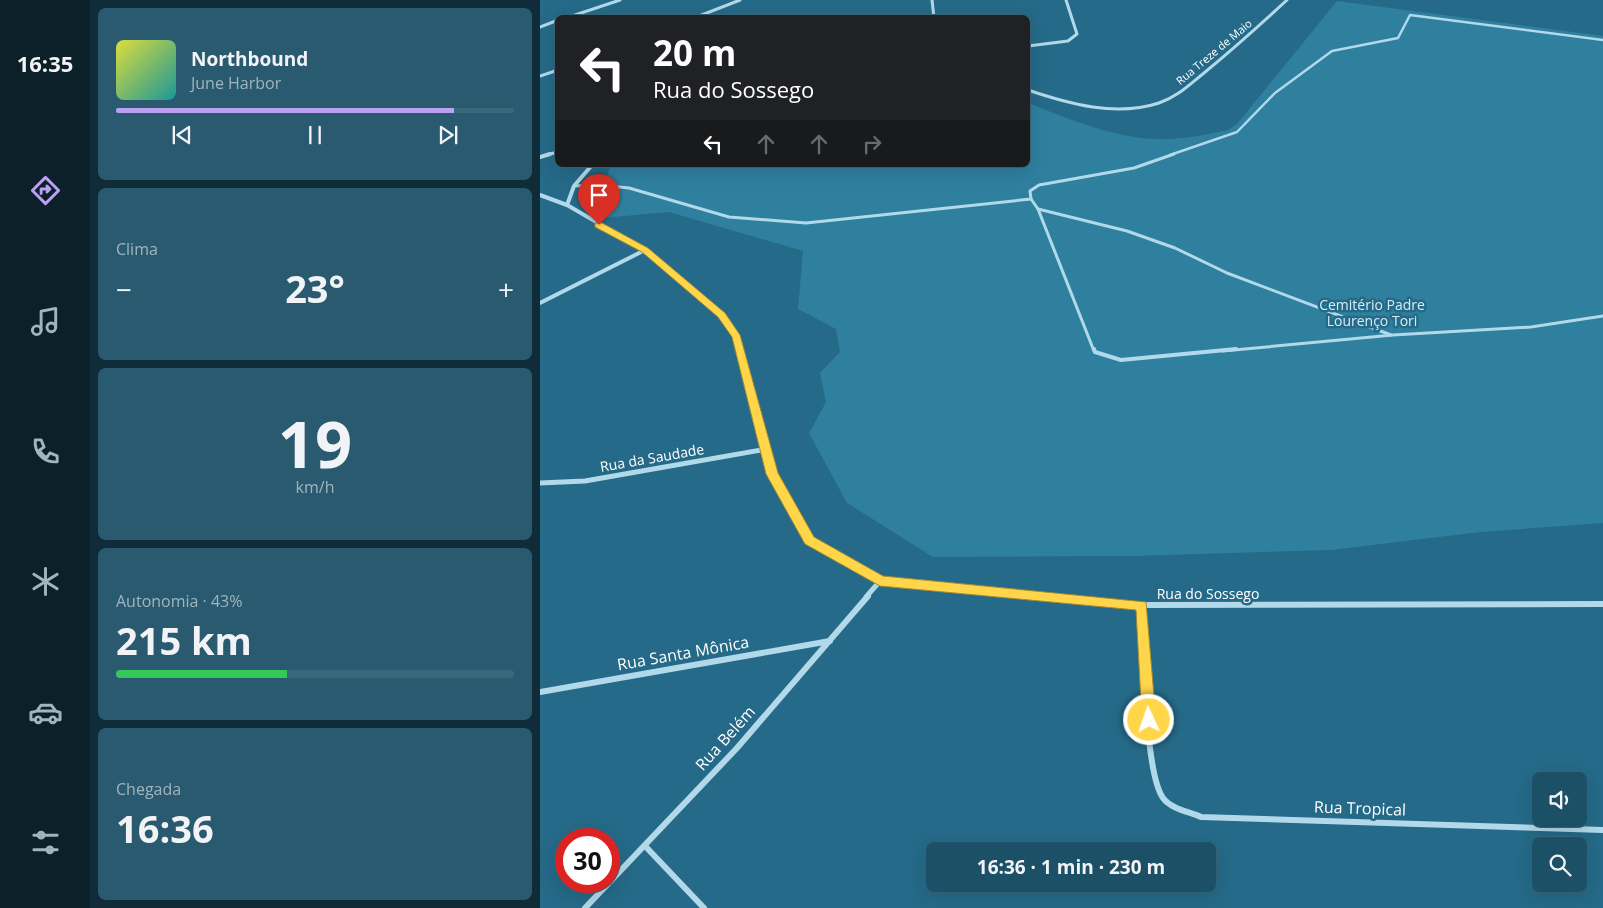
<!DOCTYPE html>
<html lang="pt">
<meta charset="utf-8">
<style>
:root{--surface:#1c5066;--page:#295a6f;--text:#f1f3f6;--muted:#a0b5bf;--line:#3a677a;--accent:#bca0f2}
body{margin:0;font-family:"Open Sans",sans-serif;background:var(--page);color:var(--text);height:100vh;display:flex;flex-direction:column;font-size:19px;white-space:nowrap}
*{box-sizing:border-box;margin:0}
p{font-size:16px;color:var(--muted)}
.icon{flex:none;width:28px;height:28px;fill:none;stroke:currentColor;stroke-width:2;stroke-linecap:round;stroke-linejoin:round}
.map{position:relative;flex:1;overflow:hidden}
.details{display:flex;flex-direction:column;gap:8px;padding:8px;background:#0f2c38;width:450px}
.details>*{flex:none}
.guide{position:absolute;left:15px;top:15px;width:475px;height:152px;border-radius:8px;box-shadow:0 5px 20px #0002,0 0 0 1px var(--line);background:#202124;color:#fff;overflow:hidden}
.controls{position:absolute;left:992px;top:772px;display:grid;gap:10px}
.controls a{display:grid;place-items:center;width:55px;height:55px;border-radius:8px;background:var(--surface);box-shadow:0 5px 20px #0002,0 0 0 1px var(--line);font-size:25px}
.speed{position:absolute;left:15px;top:828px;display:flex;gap:10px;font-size:25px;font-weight:700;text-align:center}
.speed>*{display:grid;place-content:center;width:65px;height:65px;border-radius:50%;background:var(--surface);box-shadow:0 5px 20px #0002,0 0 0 1px var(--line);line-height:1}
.speed .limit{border:8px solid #d22;background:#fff;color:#111}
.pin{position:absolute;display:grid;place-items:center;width:42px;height:42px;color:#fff;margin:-51px -21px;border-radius:50% 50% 50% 0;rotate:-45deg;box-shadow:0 0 5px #0007}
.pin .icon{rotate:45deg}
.me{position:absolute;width:55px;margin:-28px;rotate:357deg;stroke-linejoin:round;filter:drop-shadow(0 0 4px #0008)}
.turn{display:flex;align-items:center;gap:18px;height:105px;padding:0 15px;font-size:22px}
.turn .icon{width:65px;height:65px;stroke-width:2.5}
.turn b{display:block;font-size:35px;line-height:42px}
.lanes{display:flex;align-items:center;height:48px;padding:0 15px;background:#0003;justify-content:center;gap:25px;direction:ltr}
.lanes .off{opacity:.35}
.big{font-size:38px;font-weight:700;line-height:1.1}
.details .tile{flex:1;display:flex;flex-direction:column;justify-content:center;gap:8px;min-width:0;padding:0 18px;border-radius:8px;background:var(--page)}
.details .dial{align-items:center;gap:0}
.dial b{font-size:65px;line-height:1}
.song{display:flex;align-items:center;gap:15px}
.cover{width:60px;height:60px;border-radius:8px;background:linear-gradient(135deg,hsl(60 70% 55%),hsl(180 70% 35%))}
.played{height:5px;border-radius:2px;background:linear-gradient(90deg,var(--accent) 85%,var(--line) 85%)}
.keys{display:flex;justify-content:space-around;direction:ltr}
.heat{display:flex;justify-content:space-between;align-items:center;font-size:28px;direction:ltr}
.charge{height:8px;border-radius:4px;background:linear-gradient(90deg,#34c759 43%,var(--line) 0)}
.trip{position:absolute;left:386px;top:842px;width:290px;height:50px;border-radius:8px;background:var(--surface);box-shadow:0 5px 20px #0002,0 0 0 1px var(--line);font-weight:700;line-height:50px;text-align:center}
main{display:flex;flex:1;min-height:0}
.dock{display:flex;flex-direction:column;width:90px;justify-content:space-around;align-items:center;background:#0b2029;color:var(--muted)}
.dock .icon{width:35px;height:35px}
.dock .selected{color:var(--accent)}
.dock b{font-size:22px;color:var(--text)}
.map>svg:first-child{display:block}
.green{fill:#2f7f9f}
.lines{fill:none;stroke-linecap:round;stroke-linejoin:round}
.lane-far2{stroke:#b1d9e9;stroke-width:2.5}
.lane-far1{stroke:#b1d9e9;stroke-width:3}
.lane{stroke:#b1d9e9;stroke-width:4}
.street-far3{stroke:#b1d9e9;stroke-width:3}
.street-far2{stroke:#b1d9e9;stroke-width:4}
.street-far1{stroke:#b1d9e9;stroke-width:5}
.street{stroke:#b1d9e9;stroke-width:6}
.route{fill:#ffd54a;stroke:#a68a30}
.labels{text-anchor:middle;stroke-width:5;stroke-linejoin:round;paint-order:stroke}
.far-street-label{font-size:11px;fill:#fff;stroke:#256a88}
.park-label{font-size:14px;fill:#d5edf7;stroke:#256a88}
.street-label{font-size:14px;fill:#fff;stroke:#256a88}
.near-street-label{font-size:16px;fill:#fff;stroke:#256a88}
</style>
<main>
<nav class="dock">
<b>16:35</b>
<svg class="icon selected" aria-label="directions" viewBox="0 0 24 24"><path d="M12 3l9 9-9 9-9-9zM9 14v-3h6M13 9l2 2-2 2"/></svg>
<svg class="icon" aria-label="music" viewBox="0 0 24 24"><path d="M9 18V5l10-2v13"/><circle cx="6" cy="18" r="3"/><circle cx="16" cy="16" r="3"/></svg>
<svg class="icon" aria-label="phone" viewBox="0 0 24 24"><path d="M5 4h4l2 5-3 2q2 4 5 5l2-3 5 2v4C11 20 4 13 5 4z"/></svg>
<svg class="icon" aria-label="climate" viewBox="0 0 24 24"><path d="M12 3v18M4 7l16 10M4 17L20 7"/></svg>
<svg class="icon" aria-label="car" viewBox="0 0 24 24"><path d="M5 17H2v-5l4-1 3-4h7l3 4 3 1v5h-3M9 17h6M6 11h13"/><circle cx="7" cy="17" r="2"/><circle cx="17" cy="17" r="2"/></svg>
<svg class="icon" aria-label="filters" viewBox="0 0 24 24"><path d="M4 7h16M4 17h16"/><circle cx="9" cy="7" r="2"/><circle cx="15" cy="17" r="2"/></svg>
</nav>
<section class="details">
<div class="tile">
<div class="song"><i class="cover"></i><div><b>Northbound</b><p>June Harbor</p></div></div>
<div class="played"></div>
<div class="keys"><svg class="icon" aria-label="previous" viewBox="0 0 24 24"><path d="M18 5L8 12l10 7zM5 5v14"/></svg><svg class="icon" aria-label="pause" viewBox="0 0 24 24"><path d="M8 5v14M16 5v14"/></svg><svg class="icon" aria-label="next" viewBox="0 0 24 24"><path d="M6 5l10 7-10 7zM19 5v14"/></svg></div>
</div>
<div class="tile"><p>Clima</p>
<div class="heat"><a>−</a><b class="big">23°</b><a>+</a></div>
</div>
<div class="tile dial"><b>19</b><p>km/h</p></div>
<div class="tile"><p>Autonomia · 43%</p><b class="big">215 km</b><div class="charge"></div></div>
<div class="tile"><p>Chegada</p><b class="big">16:36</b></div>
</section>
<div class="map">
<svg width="1063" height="908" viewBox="0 0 1063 908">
<rect width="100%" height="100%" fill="#256a88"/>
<path class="green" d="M797 1 1063 36V523L941 532 791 550 595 556 393 557 307 503 269 433 286 402 280 373 300 352 296 329 258 309 263 251 129 212 51 219 71 165H488V103C526 118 574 138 616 139 640 140 665 135 688 130L697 124Z"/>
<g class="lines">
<path class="lane-far2" d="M630 155 697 132 735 93 792 51 858 38 870 15 1063 40"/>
<g class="lane-far1">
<path d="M34 186 60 185 89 188 189 217 266 223 491 199 490 191 499 185 594 168 634 154"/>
<path d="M491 199 498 209 554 351"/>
<path d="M498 209 587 231 635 248 687 273 851 335"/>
<path d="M683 351 853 335 991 327 1063 316"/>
</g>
<path class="lane" d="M554 349 555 352 581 360 696 349"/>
<g class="street-far3">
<path d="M392 0 394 18"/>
<path d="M26 18 80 0"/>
<path d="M154 18 200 0"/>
<path d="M0 27 18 20"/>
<path d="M488 46 528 41 537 34 526 0"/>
<path d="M0 76 18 70"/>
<path d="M488 90C529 104 576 117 619 103 637 97 649 85 664 73 692 50 720 25 747 0"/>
<path d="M6 155 18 152"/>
</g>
<g class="street-far2">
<path d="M0 157 10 154"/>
<path d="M0 195 27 205 105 250 182 315 197 337 201 351"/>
<path d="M27 205 34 186 52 165"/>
<path d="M0 303 105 250"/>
</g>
<g class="street-far1">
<path d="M200 349 232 473 270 540 340 581 518 597"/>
<path d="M0 483 45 481 227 449"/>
<path d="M326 597 340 581"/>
</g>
<g class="street">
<path d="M504 596 602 605 1063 604"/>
<path d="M602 605C604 643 604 771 623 798 631 809 650 812 661 817L1063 830"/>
<path d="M0 692 290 641"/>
<path d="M106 847 164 908"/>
<path d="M45 908 197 748 328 596"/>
</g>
</g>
<path class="route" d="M55 223H62L108 248 185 313 200 335 238 473 274 537 343 576 606 602 616 720 614 725 609 727 604 725 602 720 596 610 340 586 265 544 226 474 192 337 178 317 102 252 55 227Z"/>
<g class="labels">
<g class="far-street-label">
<text transform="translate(674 52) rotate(-40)" y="4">Rua Treze de Maio</text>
</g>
<g class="park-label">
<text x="832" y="310">Cemitério Padre<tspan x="832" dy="16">Lourenço Tori</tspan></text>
</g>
<g class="street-label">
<text transform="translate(112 458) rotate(-10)" y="5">Rua da Saudade</text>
<text x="668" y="599">Rua do Sossego</text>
</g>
<g class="near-street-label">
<text transform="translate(143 653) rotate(-10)" y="6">Rua Santa Mônica</text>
<text transform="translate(185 738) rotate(-48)" y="6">Rua Belém</text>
<text transform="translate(820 808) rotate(2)" y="6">Rua Tropical</text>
</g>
</g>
</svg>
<div class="controls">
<a><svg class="icon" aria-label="sound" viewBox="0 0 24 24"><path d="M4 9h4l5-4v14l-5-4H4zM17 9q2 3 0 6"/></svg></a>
<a><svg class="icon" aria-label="search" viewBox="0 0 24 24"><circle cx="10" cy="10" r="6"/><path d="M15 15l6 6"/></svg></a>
</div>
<div class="speed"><div class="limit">30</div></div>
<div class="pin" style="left:59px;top:225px;background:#d93025"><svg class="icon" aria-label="arrive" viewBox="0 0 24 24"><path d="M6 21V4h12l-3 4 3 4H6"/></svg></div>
<svg class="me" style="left:609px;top:720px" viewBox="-20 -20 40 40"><circle r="17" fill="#ffd54a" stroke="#fff" stroke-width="3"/><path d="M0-11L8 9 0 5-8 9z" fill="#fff"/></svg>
<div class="trip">16:36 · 1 min · 230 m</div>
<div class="guide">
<div class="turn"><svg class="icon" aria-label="left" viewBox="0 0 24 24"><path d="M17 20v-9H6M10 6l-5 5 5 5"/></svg><div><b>20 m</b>Rua do Sossego</div></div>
<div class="lanes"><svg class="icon" aria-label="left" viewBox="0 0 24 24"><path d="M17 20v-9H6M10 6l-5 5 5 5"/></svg><svg class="icon off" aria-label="ahead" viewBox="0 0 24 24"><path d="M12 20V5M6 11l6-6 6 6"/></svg><svg class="icon off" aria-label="ahead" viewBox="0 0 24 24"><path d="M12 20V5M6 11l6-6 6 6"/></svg><svg class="icon off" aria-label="right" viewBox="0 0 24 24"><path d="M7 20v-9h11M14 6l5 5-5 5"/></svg></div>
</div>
</div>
</main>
